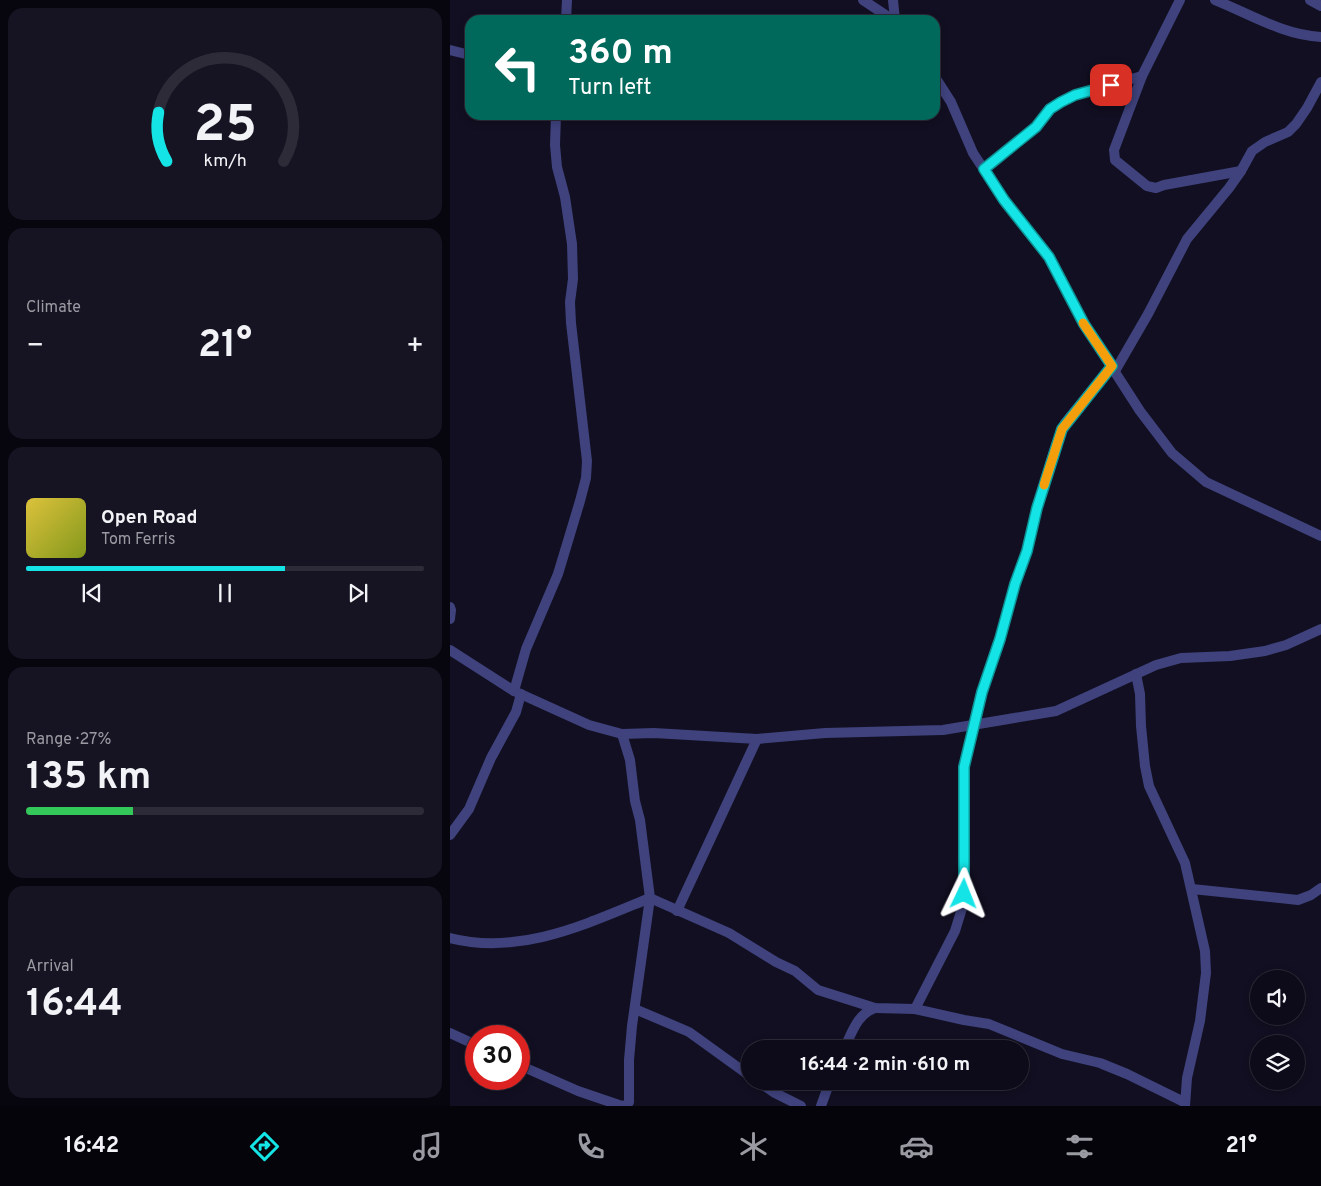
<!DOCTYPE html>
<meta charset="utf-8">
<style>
:root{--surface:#0d0b19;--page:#161422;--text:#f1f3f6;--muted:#9a9ba2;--line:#2d2b38;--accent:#14e4e6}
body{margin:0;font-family:Overpass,sans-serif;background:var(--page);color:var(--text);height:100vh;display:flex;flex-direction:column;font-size:19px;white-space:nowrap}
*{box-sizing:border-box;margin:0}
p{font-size:16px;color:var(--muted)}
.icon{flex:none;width:28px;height:28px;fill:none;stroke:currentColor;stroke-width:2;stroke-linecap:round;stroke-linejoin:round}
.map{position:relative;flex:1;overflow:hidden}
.drawer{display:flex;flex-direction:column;gap:8px;padding:8px;background:#07060e;width:450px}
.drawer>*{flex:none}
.top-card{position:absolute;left:15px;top:15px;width:475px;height:105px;border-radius:15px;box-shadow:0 2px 8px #0003,0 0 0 1px var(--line);background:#00695c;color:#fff;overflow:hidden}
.buttons{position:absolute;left:800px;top:970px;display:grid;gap:10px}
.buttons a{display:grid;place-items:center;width:55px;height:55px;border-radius:50%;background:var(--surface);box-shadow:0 2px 8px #0003,0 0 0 1px var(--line);font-size:25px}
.speed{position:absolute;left:15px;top:1025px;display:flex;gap:10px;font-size:25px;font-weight:700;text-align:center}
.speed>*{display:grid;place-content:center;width:65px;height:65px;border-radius:50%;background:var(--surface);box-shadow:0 2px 8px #0003,0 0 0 1px var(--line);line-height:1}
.speed .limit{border:8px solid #d22;background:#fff;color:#111}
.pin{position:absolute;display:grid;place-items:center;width:42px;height:42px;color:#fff;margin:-21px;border-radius:10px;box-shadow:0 2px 8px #0006}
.me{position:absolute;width:55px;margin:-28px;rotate:2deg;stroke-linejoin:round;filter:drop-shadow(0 0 4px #0008)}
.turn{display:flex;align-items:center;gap:18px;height:105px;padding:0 20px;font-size:22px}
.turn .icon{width:65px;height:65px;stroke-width:2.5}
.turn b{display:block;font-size:35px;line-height:42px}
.big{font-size:38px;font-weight:700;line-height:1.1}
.drawer .card{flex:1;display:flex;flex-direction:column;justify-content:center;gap:8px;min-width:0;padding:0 18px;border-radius:15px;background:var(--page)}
.drawer .dial{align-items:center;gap:0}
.dial svg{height:130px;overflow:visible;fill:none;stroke:var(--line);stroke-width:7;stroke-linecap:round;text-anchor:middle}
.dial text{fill:var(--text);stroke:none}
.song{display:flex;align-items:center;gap:15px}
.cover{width:60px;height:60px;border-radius:8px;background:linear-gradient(135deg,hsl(50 70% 55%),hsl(70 70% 35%))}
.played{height:5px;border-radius:2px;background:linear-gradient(90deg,var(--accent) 65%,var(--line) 65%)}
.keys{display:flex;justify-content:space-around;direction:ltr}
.heat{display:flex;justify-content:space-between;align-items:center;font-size:28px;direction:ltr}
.charge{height:8px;border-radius:4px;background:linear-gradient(90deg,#34c759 27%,var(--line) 0)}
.trip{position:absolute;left:291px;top:1040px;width:288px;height:50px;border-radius:25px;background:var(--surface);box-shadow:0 2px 8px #0003,0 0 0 1px var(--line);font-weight:700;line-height:50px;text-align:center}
.tab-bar{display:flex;height:80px;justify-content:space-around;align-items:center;background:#05040a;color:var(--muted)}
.tab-bar .icon{width:35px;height:35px}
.tab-bar .active{color:var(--accent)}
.tab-bar b{font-size:22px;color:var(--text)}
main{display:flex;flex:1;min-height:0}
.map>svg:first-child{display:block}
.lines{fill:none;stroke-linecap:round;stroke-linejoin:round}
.minor{stroke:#3f427c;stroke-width:10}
.route-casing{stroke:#0d9496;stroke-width:12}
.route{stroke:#14e4e6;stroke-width:9}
.slow{stroke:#f59e0b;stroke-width:9}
</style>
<main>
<section class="drawer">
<div class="card dial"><svg viewBox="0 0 100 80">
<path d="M14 69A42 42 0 1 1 86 69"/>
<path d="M14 69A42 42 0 0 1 9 39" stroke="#14e4e6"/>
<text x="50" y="56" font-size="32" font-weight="700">25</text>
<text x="50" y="72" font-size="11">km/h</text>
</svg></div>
<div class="card"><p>Climate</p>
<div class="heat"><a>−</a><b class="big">21°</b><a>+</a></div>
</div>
<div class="card">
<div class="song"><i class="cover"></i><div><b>Open Road</b><p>Tom Ferris</p></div></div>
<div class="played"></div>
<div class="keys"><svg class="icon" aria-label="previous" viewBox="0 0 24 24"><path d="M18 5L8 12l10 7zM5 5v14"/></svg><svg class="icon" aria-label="pause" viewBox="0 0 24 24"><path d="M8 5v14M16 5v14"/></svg><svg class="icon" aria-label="next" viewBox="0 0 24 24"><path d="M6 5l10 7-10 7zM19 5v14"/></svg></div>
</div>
<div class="card"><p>Range · 27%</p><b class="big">135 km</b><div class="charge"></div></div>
<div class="card"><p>Arrival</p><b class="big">16:44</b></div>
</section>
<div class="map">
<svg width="871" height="1106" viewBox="0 0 871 1106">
<rect width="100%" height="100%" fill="#110f21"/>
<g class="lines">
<g class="minor">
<path d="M413 0 443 20"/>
<path d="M443 0 445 20"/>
<path d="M730 0 692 76 664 150 665 160 697 186 706 188 714 185 791 171"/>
<path d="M765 0C800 14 833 35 871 37"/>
<path d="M860 0 871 6"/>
<path d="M116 20 117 0"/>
<path d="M0 50 20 55"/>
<path d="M485 77 501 102 523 153 554 200 599 257 634 324 690 411 722 453 756 482 871 536"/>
<path d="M534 169 586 127 600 109 611 102 625 95 692 76"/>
<path d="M665 371 698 314 737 239 779 188 791 171 802 151 815 142 838 132 846 124 857 108 871 82"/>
<path d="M0 607 1 610 0 619"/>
<path d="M0 650 64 691 139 725 172 734 204 733 307 739 375 733 493 730 606 711 706 665 731 658 780 656 815 651 836 645 871 629"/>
<path d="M686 674 690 694 691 726 695 766 699 786 735 863 755 951 756 973 750 1021 737 1078 735 1106"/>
<path d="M64 691 76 649 108 574 130 501 136 478 137 461 121 323 120 302 123 279 122 244 115 197 107 167 105 145 106 115"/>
<path d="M0 835 19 809 41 758 66 712 71 694"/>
<path d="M742 889 848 900 861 895 871 888"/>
<path d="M227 911 307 739"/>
<path d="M0 938C70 956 136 924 200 898L279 933 326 962 345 971 368 990 425 1008 465 1009 514 1020 539 1024 612 1054 650 1063 677 1074 734 1102"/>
<path d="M185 1009 239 1032 300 1076"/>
<path d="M465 1009 505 931 513 905 515 882 514 767 532 693 550 639 565 584 577 551 587 508 604 451 615 423 662 366"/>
<path d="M0 1033 26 1045"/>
<path d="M394 1049C402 1033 407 1014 425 1008"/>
<path d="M69 1065 128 1091 172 1106 177 1105 179 1102V1060L182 1026 200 898 190 820 185 801 180 760 172 734"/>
<path d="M307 1081 325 1093 351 1106"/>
<path d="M371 1106 380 1081"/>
</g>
</g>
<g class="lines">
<g class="route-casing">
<path id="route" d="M514 894V767L532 692 550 639 565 584 577 551 587 508 612 429 662 366 634 324 599 257 554 200 534 169 586 127 600 109 611 102 625 95 661 85"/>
</g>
<use href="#route" class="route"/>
<path class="slow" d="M594 485 612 429 662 366 633 323"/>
</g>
</svg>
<div class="buttons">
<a><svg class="icon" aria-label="sound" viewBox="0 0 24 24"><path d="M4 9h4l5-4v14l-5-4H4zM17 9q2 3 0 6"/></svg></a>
<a><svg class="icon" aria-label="layers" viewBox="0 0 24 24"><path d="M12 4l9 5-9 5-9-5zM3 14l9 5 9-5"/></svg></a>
</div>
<div class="speed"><div class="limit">30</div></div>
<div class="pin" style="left:661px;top:85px;background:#d93025"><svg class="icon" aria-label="arrive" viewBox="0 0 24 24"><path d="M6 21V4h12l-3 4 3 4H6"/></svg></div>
<svg class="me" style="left:514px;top:894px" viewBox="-20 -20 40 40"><path d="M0-17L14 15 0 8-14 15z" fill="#14e4e6" stroke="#fff" stroke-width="4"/></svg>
<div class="trip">16:44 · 2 min · 610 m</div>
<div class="top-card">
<div class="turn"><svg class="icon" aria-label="left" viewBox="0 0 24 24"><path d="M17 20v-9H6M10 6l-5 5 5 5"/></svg><div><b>360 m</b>Turn left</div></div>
</div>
</div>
</main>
<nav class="tab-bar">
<b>16:42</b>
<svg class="icon active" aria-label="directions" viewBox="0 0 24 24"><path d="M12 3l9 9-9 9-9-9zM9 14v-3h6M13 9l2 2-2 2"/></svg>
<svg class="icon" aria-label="music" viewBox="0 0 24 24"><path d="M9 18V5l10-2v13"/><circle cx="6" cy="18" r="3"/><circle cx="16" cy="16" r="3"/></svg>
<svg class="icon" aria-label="phone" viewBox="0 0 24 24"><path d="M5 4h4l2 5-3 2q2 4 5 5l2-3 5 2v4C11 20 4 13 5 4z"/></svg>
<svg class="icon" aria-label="climate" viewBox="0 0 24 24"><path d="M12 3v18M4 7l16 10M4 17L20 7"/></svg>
<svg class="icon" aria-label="car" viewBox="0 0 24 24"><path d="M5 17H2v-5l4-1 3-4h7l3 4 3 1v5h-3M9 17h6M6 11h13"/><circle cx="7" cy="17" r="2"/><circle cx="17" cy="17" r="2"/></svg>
<svg class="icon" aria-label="filters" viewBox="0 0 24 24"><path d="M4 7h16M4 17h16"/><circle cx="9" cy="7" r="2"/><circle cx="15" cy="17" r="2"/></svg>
<b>21°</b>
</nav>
